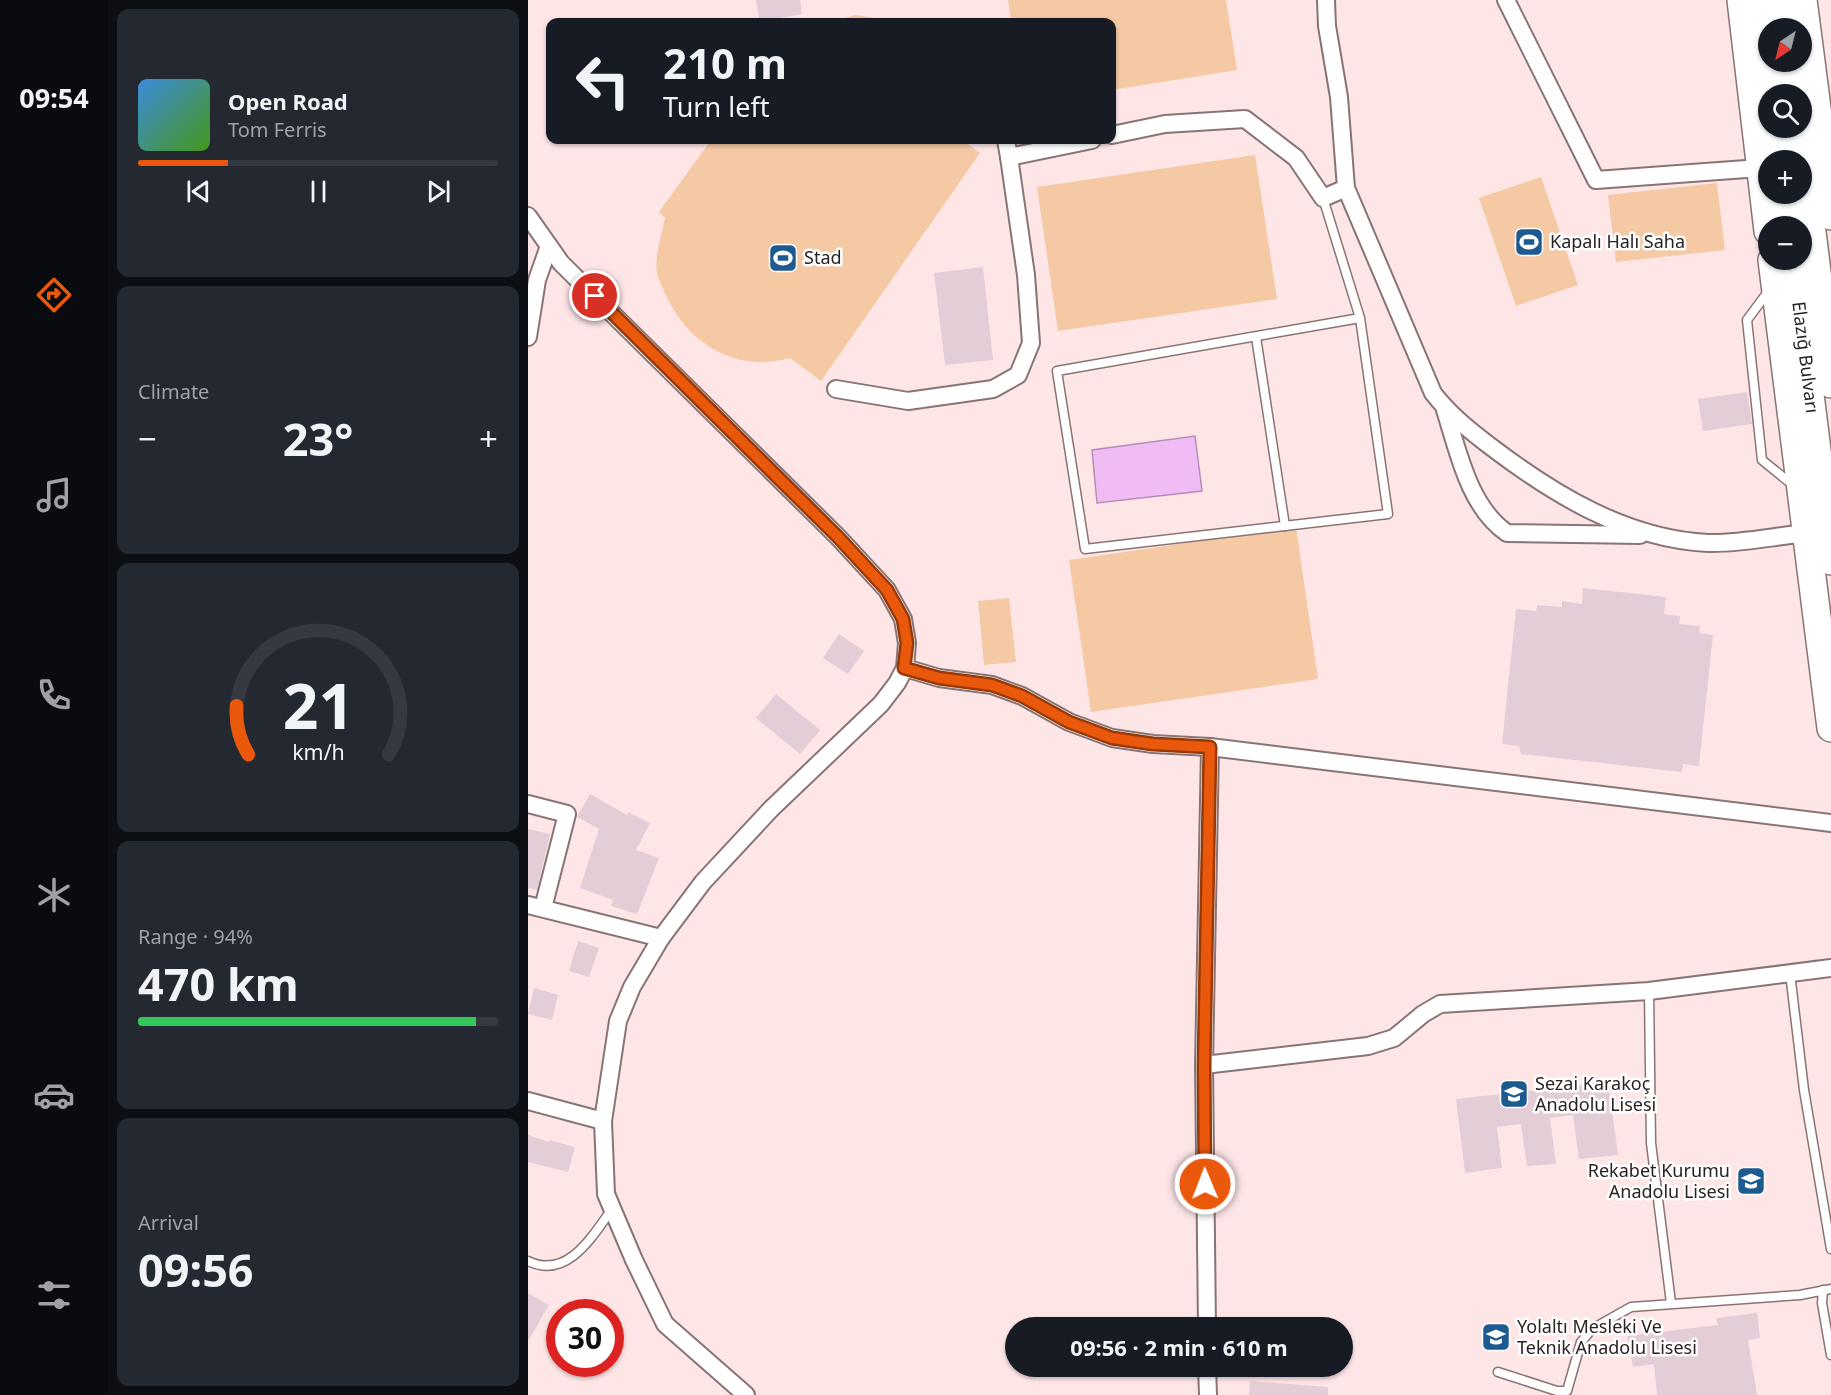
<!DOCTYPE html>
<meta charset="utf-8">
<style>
:root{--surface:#171b24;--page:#242831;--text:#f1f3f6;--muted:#9ea1a6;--line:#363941;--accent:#ea580c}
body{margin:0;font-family:"Noto Sans",sans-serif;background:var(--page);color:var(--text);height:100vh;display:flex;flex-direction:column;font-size:22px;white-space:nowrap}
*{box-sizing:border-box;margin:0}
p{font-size:20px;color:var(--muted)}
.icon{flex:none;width:33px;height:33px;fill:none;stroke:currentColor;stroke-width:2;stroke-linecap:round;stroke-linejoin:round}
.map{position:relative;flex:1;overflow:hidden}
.side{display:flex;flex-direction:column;gap:9px;padding:9px;background:#0d0f14;width:420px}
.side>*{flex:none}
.top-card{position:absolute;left:18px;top:18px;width:570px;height:126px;border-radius:12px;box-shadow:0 2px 4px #0004;background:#171b24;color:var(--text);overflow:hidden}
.needle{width:39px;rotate:215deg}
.buttons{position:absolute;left:1230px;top:18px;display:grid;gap:12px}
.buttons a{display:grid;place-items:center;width:54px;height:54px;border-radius:50%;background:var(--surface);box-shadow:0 2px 4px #0004;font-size:30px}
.speed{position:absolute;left:18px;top:1299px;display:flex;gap:12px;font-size:30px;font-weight:700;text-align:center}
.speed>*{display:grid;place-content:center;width:78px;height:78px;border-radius:50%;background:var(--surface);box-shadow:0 2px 4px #0004;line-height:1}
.speed .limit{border:9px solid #d22;background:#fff;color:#111}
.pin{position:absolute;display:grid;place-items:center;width:51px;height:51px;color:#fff;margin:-26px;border:3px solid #fff;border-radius:50%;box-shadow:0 2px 6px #0007}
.me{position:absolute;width:66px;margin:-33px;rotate:359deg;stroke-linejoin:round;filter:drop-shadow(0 0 4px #0008)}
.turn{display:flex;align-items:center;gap:21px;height:126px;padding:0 18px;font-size:27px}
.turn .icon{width:78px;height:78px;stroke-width:2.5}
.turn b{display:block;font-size:42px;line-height:51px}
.big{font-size:45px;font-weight:700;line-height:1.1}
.side .widget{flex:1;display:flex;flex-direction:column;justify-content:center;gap:9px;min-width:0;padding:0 21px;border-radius:12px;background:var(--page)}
.side .dial{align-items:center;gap:0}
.dial svg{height:156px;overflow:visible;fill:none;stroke:var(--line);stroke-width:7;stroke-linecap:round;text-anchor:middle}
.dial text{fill:var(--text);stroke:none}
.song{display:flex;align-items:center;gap:18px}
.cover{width:72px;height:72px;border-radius:9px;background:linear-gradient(135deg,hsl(210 70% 55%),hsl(100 70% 35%))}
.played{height:6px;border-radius:3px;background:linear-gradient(90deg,var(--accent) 25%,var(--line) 25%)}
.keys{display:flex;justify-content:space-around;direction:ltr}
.heat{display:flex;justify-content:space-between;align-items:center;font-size:33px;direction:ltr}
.charge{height:9px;border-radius:4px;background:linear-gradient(90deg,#34c759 94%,var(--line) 0)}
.trip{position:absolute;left:477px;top:1317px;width:348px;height:60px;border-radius:30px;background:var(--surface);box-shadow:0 2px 4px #0004;font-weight:700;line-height:60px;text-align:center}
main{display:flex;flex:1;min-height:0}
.dock{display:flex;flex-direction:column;width:108px;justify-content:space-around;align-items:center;background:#090b0e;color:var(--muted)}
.dock .icon{width:42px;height:42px}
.dock .selected{color:var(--accent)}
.dock b{font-size:27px;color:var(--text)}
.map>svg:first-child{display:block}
.green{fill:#f4c9a4}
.water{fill:#f1bcf6;stroke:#b58eb6;stroke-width:1.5}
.building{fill:#e3ced8}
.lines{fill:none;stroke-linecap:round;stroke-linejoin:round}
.service-casing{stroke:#897475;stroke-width:11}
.minor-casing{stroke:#897475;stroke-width:20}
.trunk-casing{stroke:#897475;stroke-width:30}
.service{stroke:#fff;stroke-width:8}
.minor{stroke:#fff;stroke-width:16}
.trunk{stroke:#fff;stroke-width:27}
.route-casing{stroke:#983908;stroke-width:15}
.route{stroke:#ea580c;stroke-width:10}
.labels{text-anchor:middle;stroke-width:5;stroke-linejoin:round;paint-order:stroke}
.poi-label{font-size:18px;fill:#2a2122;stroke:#fff;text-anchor:start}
.street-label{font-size:18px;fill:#2a2122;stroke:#fff}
</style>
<main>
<nav class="dock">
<b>09:54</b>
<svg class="icon selected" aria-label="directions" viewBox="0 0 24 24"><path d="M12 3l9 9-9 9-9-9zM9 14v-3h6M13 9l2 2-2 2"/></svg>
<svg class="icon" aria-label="music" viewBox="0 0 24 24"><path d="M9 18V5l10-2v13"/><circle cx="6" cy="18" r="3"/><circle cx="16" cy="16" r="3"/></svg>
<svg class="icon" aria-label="phone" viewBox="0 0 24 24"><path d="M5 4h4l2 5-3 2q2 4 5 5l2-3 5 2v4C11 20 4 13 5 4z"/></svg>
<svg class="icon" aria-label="climate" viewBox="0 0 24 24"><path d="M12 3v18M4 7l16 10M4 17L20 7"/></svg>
<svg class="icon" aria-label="car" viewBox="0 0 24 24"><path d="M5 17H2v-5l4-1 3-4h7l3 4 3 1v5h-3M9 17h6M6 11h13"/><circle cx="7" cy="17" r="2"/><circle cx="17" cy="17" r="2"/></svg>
<svg class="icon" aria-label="filters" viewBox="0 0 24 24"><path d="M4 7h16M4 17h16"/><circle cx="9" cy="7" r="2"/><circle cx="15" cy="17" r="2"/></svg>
</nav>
<section class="side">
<div class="widget">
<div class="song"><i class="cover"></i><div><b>Open Road</b><p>Tom Ferris</p></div></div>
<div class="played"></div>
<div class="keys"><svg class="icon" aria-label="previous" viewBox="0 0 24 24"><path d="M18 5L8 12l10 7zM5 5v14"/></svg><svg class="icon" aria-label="pause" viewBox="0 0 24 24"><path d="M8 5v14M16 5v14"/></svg><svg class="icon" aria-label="next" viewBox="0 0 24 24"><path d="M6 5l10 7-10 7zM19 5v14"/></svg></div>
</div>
<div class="widget"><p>Climate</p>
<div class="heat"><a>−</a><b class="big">23°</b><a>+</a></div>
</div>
<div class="widget dial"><svg viewBox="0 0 100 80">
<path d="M14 69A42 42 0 1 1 86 69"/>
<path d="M14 69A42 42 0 0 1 8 44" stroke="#ea580c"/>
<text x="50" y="56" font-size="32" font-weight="700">21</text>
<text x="50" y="72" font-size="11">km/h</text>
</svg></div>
<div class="widget"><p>Range · 94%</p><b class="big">470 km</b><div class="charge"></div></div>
<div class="widget"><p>Arrival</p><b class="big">09:56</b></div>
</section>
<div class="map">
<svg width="1303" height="1395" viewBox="0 0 1303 1395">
<rect width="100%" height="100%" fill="#fee6e7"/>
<g class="green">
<path d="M480 0H698L709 70 584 90V22H483Z"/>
<path d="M327 15 373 22H305Z"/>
<path d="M183 140H434L452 153 293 381 262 358C207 374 157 342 136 291 134 285 130 279 129 274 126 257 134 234 137 218L131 212Z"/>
<path d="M727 155 749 299 530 331 509 187Z"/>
<path d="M1013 177 1050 285 988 306 951 198Z"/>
<path d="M1189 183 1197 250 1088 262 1080 195Z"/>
<path d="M768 527 790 679 563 712 541 560Z"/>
<path d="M481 598 488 662 456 665 450 601Z"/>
</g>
<path class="water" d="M667 436 674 491 569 503 564 450Z"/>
<g class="building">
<path d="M228 0H272L274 14 232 22Z"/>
<path d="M455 267 465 360 417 365 406 273Z"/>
<path d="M1219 392 1224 424 1175 431 1170 399Z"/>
<path d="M1055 588 1138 597 1136 614 1152 616 1151 624 1172 626 1171 633 1185 635 1171 766 1155 764 1154 772 993 754 991 746 974 744 988 609 1008 611 1009 605 1034 607V601L1054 604Z"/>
<path d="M311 634 336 651 320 674 295 658Z"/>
<path d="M248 694 292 730 272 754 228 718Z"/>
<path d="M62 794 99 815 100 812 122 823 108 850 131 858 109 914 83 906 85 900 52 888 71 829 49 817Z"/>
<path d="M0 829 22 834 9 890 0 888Z"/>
<path d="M50 941 71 948 61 977 41 971Z"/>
<path d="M6 988 30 995 24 1020 0 1014Z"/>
<path d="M1080 1082 1090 1155 1051 1159 1045 1115 1022 1118 1028 1164 999 1166 993 1124 969 1127 974 1168 937 1173 928 1099Z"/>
<path d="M0 1135 21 1142V1140L47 1147 40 1172 0 1162Z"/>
<path d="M0 1293 21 1305 0 1341Z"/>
<path d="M1229 1313 1232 1338 1220 1340 1229 1395H1129L1126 1364 1105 1367 1099 1336 1190 1325 1188 1318Z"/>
<path d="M722 1381 800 1387V1395H721Z"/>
</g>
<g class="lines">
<g class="service-casing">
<g id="service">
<path d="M795 198 832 318 860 514 557 549 529 371 832 318"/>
<path d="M1242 289 1219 320 1234 460 1266 486"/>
<path d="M728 337 757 526"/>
<path d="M1262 973 1276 1090 1303 1249"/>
<path d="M1121 991 1123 1143 1143 1303"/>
<path d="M0 1261C39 1280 64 1237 84 1209"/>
<path d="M1295 1290 1294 1303 1303 1355"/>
<path d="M970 1372 1029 1391H1039L1053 1342 1064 1329 1103 1307 1272 1295 1303 1289"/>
</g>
</g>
<g class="minor-casing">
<g id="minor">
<path d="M798 0 799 26 811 97 818 188"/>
<path d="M978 0 1068 180 1232 168"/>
<path d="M584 135 637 124 717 119 768 158 795 198 818 188 905 393C921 414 941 430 962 446 1025 494 1098 539 1180 543 1212 544 1247 536 1280 533"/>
<path d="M478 140 481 157"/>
<path d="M0 216 33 263 310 537 359 590 375 619 379 643 377 668 369 683 353 704 243 809 175 882 133 938 104 987 90 1021 75 1121 78 1194 106 1260 137 1324 218 1395"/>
<path d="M0 337 9 280 21 246"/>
<path d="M308 389 380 401 465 389 490 375 503 343 498 275 481 157 564 140"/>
<path d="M917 410C930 451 941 507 979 533L1112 535"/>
<path d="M377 668 411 678 464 685 494 696 541 722 584 738 625 744 682 747 1303 823"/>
<path d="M0 804 39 814 15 908"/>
<path d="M0 905 133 938"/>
<path d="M676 1065 840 1046 866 1038 895 1014 912 1004 1121 991 1303 968"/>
<path d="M0 1101 75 1121"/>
<path d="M679 1328 676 1065 682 747"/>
<path d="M679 1366 680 1395"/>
</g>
</g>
<g class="trunk-casing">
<g id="trunk">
<path d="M1213 0 1240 231"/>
<path d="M1231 0 1243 94"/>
<path d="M1255 0 1258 28"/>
<path d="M1275 0 1303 216"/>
<path d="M1262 62 1267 94"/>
<path d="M1248 128 1252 160"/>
<path d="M1271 128 1303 384"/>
<path d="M1256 194 1261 226"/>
<path d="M1244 260 1303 728"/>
<path id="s1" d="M1265 260 1303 561"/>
</g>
</g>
<use href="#service" class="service"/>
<use href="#minor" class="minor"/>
<use href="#trunk" class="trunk"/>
</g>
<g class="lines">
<g class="route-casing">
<path id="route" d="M67 296 310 537 359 590 375 619 379 643 376 668 411 678 464 685 494 696 541 722 584 738 625 744 682 747 676 1065 677 1184"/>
</g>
<use href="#route" class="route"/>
</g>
<defs>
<g id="stadium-square" transform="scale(1.5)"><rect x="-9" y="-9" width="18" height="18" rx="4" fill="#1c5a90" stroke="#fff"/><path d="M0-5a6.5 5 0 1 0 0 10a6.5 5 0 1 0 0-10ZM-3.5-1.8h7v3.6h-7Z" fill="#fff"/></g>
<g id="school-square" transform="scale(1.5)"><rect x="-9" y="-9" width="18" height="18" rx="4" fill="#1c5a90" stroke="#fff"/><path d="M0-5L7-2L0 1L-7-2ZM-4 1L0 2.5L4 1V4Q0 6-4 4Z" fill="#fff"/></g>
</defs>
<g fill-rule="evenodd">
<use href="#stadium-square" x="1001" y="242"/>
<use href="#stadium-square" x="255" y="258"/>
<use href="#school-square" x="986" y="1094"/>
<use href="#school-square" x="1223" y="1181"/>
<use href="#school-square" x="968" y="1337"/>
</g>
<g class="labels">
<g class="poi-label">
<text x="1022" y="248">Kapalı Halı Saha</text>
<text x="276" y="264">Stad</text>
<text x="1007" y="1090">Sezai Karakoç<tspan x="1007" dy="21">Anadolu Lisesi</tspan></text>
<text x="1202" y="1177" text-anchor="end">Rekabet Kurumu<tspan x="1202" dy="21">Anadolu Lisesi</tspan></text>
<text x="989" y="1333">Yolaltı Mesleki Ve<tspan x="989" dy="21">Teknik Anadolu Lisesi</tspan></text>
</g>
<g class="street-label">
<text dy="6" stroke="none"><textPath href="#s1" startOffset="98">Elazığ Bulvarı</textPath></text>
</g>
</g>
</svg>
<div class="buttons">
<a><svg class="needle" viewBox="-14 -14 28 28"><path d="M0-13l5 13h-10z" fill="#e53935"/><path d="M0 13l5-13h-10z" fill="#9ea1a6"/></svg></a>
<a><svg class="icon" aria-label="search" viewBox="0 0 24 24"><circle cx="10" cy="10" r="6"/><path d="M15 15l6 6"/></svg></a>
<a>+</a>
<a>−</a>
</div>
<div class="speed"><div class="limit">30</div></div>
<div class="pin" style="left:67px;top:296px;background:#d93025"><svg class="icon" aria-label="arrive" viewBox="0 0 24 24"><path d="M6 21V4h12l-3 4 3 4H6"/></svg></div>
<svg class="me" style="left:677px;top:1184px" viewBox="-20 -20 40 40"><circle r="17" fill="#ea580c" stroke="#fff" stroke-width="3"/><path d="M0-11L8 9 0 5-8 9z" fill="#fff"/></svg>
<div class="trip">09:56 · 2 min · 610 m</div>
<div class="top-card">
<div class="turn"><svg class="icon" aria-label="left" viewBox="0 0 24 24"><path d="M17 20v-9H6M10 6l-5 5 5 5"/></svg><div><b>210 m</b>Turn left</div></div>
</div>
</div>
</main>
